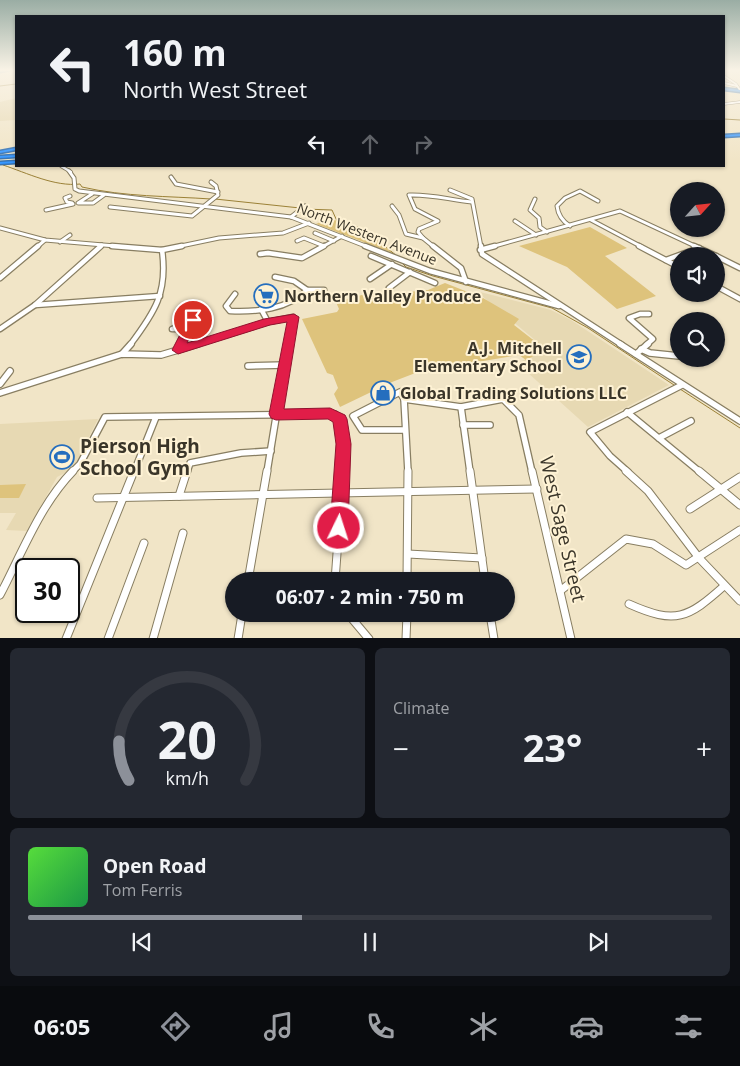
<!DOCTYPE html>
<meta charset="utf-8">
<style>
:root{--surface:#171b24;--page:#242831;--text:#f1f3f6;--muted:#9ea1a6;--line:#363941;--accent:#8c9099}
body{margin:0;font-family:"Open Sans",sans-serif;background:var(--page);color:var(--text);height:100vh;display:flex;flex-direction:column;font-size:19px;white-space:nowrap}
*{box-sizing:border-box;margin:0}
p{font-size:16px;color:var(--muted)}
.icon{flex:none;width:28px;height:28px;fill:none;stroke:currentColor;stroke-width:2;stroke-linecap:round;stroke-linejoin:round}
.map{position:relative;height:638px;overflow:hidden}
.sheet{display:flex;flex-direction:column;gap:10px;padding:10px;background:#0d0f14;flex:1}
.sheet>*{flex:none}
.guide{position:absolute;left:15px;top:15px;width:710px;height:152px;border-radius:0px;box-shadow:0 1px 4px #0004;background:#171b24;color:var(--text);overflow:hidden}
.needle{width:32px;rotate:63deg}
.controls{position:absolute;left:670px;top:182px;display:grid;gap:10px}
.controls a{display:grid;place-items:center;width:55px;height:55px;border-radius:50%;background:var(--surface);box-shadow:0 1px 4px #0004;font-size:25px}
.speed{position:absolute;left:15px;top:558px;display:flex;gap:10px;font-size:25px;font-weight:700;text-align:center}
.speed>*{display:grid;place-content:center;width:65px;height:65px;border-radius:50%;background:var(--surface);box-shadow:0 1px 4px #0004;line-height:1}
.speed .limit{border:2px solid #111;border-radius:8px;background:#fff;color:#111}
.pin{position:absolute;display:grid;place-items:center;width:42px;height:42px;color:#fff;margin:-21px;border:2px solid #fff;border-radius:50%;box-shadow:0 1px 5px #0007}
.me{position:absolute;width:55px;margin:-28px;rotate:4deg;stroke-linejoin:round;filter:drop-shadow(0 0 4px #0008)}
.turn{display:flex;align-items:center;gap:18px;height:105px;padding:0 25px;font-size:22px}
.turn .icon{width:65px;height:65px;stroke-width:2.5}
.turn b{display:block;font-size:35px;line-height:42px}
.lanes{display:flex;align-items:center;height:48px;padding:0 25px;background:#0003;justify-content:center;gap:25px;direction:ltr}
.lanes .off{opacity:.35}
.big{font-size:38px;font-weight:700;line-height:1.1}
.sheet .widget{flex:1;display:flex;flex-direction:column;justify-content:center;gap:8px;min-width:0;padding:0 18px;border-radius:8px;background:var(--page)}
.sheet .dial{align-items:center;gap:0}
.dial svg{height:130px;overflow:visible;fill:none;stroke:var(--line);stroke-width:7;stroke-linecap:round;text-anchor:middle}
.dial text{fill:var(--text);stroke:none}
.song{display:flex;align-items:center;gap:15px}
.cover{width:60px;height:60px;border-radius:8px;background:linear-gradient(135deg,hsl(110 70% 55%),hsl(140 70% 35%))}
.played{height:5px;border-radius:2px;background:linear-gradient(90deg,var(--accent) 40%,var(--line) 40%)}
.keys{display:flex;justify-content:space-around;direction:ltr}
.heat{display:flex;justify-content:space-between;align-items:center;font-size:28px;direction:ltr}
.sheet .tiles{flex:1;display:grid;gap:10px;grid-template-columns:1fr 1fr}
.widget:last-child{grid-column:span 2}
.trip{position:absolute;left:225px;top:572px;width:290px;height:50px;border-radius:25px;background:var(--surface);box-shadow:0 1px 4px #0004;font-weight:700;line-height:50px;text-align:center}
.tabs{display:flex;height:80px;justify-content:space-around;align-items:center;background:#090b0e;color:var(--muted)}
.tabs .icon{width:35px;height:35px}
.tabs .current{color:var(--accent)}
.tabs b{font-size:22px;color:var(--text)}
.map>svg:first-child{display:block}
.built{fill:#e7d9b3}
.green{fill:#dec37c}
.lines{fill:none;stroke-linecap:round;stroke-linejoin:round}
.stream{stroke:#9b8137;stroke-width:1}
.minor-far5-casing{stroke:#887e62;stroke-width:3}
.minor-far4-casing{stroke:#887e62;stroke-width:4}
.minor-far3-casing{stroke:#887e62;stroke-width:5}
.minor-far2-casing{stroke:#887e62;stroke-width:7}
.minor-far1-casing{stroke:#887e62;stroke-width:8}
.minor-casing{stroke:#887e62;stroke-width:9}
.highway-casing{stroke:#3774b4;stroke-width:3}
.minor-far5{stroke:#fff;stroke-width:2}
.minor-far4{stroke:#fff;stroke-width:2.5}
.minor-far3{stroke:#fff;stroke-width:3}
.minor-far2{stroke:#fff;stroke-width:4.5}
.minor-far1{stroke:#fff;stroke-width:5.5}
.minor{stroke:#fff;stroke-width:7}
.highway{fill:#3596ff;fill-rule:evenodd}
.route{fill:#e11d48;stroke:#92132f}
.labels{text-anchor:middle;stroke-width:4;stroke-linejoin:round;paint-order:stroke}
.far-street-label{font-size:14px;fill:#3a3529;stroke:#fef2d4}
.poi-label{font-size:16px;font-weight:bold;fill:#3a3529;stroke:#fef2d4;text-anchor:start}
.near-poi-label{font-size:19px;font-weight:bold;fill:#3a3529;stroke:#fef2d4;text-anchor:start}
.near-street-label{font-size:19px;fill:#3a3529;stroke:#fef2d4}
</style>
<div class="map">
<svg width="740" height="639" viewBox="0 0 740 639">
<rect width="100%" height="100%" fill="#f1e5c7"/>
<g class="built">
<path d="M16 98V120L0 121V102Z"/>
<path d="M476 291 551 310 571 320 669 385 588 427 517 363 547 350Z"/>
<path d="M98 419 73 469 57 477 27 531 6 530 16 513H0V424Z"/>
</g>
<g class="green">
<path d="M329 218 363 230 395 254 316 224Z"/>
<path d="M590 227 627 248 605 256 656 296 617 309 567 267 519 246Z"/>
<path d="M445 283 483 298 519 319 514 325 532 339 548 348 526 360 519 355 418 372 392 382 340 407 334 394 338 388 333 375 327 373 302 319 337 312 339 309 336 302 373 292 389 294 428 290Z"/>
<path d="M26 484 19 498H0V485Z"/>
</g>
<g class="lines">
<g class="stream">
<path d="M0 86 16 84"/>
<path d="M724 119 740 120"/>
<path d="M3 165C27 173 55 187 80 184L82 187C125 197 168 196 211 199"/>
<path d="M215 199 300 208"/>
<path d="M304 209 332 210 337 221 364 229 398 257"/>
<path d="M401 262 406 267 433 276 552 308 588 328 674 385"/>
<path d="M680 389 740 428"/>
</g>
<g class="minor-far5-casing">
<g id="minor-far5">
<path d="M724 76 736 84 740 90"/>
<path d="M724 83 737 86"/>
<path d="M724 104 740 102"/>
</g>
</g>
<g class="minor-far4-casing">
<path id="minor-far4" d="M61 166 71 172"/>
</g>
<g class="minor-far3-casing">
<g id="minor-far3">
<path d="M69 171 74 178 75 189 79 191 291 217 368 247"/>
<path d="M171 177 176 184 218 192"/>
<path d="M450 190 472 199 481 247"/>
<path d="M92 194 78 203H93L104 195"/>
<path d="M70 196 65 198 67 202 72 203"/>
<path d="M535 199 530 210 539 218 540 227 547 232"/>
<path d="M392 206 399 215 406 234 423 238 434 247"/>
<path d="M110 207 192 216 218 195 216 186 211 182"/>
<path d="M46 210 73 204"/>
<path d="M291 217 305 206"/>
<path d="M591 220 642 247"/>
<path d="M515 221 536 235"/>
<path d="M570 226C562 221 558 215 557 206L565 198 580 191 598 201"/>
<path d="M0 228 45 240 127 247"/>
<path d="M315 233 334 241"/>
<path d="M423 238 418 232 419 229 438 221 415 209 409 195C431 194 450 200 472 202"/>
<path d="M297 241 304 238 324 246"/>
<path d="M60 242 70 235"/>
<path d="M37 247 45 240"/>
<path d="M100 247 102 245"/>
<path d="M176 247 219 238 283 233 309 223"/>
<path d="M322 247 342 236"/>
<path d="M491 247 620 211 697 247"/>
</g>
</g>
<g class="minor-far2-casing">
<g id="minor-far2">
<path d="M112 246 162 250 182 246"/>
<path d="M365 246 430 271 559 306"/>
<path d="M433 246 461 268 466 282"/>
<path d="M481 246 482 254 622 345"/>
<path d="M639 246 679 267"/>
<path d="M694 246 716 256"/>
<path d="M480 250 495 246"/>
<path d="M260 254 268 253 302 258 324 246"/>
<path d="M371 256 435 283"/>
<path d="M716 256 740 268"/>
<path d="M666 260 699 248"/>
<path d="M0 278 38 246"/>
<path d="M370 279 392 264"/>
<path d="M716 286 740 299"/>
<path d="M389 288 410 272"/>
<path d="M307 290H324"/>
<path d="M235 294 226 306 230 311C257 312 287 310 307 290L294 281 275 277"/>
<path d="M35 305 160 296"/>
<path d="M261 309 268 322"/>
<path d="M0 329 35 305 101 246"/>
<path d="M183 329H172L180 326 188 330"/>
<path d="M130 345C155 312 168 292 162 250"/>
<path d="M180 345 194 316"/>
<path d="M194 345 268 322 293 317 288 345"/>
<path d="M646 345 653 339 629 318 640 314H649"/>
</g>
</g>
<g class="minor-far1-casing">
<g id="minor-far1">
<path d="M620 344 740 421"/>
<path d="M641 349 650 353 679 356"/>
<path d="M178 350 181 344"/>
<path d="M122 354 131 344"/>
<path d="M636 354 648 344"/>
<path d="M248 366 285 365"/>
<path d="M0 384 10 371"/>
<path d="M0 393 122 354 161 355 198 344"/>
<path d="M404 399 461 407 503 399 519 415 532 472"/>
<path d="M461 407 470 472"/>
<path d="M627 412 700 472"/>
<path d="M463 425H490"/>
<path d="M404 430H362L353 416 400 392 404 399 408 472"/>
<path d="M659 438 691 421"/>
<path d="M72 472 80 464 105 417 335 414C344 432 343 453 343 472"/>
<path d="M134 472 156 417"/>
<path d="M187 472 190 463 241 453 271 451"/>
<path d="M267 472 288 344"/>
<path d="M628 472 610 456 590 432 682 385"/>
</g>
</g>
<g class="minor-casing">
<g id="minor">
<path d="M470 471 485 581"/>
<path d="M532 471 571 639"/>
<path d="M626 471 648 491 699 558 740 601"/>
<path d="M699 471 740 505"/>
<path d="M179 496 187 471"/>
<path d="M97 498 537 489"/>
<path d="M690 509 740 477"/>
<path d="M408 554 482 558"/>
<path d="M248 581 267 471"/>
<path d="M335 581 343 471"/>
<path d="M407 581 408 471"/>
<path d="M560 591 626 539 653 544 686 565 740 530"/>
<path d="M0 595C22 553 40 505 73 471"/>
<path d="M629 604C676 625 688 618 724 586"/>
<path d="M348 614 369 639"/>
<path d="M490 614 494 639"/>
<path d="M66 639 134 471"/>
<path d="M108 639 144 543"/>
<path d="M153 639 183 533"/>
<path d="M238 639 242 614"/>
<path d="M406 639 407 614"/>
</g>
</g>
<g class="highway-casing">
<g id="highway">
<path d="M0 70H10L0 72Z"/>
<path d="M724 88 740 90V92L724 90Z"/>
<path d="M740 134V136L724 137V135Z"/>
<path d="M16 148V150L0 153V151Z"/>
<path d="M16 155V157L0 158V156Z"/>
<path d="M16 161V163L0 164V162Z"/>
</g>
</g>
<use href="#minor-far5" class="minor-far5"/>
<use href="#minor-far4" class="minor-far4"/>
<use href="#minor-far3" class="minor-far3"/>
<use href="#minor-far2" class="minor-far2"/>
<use href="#minor-far1" class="minor-far1"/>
<use href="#minor" class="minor"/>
<use href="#highway" class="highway"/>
</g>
<linearGradient id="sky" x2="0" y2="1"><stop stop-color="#9aada4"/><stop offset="0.44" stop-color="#f9f3e6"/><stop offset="1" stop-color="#f9f3e6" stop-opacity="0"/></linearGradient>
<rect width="740" height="160" fill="url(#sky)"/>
<path class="route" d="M294 314 299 317 284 409 330 408 345 415 347 419 351 444 348 528 345 534 339 536 333 534 330 528 336 444 333 422 328 419 276 420 271 418 269 414 287 322 270 325 178 354 172 350 189 317 193 316 198 320 187 343 264 319Z"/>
<defs>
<g id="supermarket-ring" transform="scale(1.25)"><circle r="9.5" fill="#fef2d4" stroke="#256ebe" stroke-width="1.5"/><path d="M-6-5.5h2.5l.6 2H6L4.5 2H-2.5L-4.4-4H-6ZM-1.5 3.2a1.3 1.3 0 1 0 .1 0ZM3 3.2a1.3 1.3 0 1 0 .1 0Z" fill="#256ebe"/></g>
<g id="school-ring" transform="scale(1.25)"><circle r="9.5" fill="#fef2d4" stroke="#256ebe" stroke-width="1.5"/><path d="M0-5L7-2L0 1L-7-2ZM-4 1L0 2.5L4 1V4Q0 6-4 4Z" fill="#256ebe"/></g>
<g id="shop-ring" transform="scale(1.25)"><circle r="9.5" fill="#fef2d4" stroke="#256ebe" stroke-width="1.5"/><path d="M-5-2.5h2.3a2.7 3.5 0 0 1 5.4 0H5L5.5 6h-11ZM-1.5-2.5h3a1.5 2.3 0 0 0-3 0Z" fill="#256ebe"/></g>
<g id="stadium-ring" transform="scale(1.25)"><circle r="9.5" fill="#fef2d4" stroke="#256ebe" stroke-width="1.5"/><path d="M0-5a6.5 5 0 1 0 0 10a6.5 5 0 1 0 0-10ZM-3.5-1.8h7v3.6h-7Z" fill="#256ebe"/></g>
</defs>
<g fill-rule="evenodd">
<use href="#supermarket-ring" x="266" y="296"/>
<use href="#school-ring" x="579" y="357"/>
<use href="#shop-ring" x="383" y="393"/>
<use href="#stadium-ring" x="62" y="457"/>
</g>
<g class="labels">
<g class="far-street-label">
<text transform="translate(367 234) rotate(21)" y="5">North Western Avenue</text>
</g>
<g class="poi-label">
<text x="284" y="302">Northern Valley Produce</text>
<text x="562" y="354" text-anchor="end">A.J. Mitchell<tspan x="562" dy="18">Elementary School</tspan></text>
<text x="400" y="399">Global Trading Solutions LLC</text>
</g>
<g class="near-poi-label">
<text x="80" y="453">Pierson High<tspan x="80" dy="22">School Gym</tspan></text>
</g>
<g class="near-street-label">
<text transform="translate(563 529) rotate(77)" y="7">West Sage Street</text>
</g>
</g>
</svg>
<div class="controls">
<a><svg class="needle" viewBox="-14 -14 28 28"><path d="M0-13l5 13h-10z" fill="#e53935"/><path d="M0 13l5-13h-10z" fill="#9ea1a6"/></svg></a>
<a><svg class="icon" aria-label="sound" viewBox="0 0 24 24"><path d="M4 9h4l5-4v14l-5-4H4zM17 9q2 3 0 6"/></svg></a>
<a><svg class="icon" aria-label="search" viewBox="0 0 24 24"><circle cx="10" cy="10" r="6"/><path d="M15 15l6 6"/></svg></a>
</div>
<div class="speed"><div class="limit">30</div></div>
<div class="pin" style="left:193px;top:320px;background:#d93025"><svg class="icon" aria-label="arrive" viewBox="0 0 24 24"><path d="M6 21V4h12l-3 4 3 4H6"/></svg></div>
<svg class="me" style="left:339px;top:528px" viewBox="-20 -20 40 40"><circle r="17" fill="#e11d48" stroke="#fff" stroke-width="3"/><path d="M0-11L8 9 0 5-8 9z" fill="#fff"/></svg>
<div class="trip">06:07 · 2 min · 750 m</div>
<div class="guide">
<div class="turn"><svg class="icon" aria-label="left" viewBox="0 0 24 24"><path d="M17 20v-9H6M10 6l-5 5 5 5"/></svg><div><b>160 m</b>North West Street</div></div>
<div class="lanes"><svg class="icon" aria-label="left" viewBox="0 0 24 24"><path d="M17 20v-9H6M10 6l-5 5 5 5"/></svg><svg class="icon off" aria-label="ahead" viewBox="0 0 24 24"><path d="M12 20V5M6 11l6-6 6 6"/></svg><svg class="icon off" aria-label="right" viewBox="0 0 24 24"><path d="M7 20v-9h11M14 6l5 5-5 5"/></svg></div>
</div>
</div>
<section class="sheet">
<div class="tiles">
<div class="widget dial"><svg viewBox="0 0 100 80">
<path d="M14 69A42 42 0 1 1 86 69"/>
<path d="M14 69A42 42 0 0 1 8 45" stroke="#8c9099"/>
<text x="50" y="56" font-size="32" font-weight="700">20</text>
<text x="50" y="72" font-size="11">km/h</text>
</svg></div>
<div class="widget"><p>Climate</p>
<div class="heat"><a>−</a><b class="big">23°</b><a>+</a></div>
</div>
<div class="widget">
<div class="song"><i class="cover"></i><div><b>Open Road</b><p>Tom Ferris</p></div></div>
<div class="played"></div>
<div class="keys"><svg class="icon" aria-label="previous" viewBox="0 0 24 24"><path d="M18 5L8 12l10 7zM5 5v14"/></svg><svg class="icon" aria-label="pause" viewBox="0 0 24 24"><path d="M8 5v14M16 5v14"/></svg><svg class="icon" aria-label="next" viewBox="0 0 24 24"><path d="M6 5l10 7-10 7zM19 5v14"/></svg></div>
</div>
</div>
</section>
<nav class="tabs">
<b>06:05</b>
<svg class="icon current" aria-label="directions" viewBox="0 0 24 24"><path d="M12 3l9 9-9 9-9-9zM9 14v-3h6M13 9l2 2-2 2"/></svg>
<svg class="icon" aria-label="music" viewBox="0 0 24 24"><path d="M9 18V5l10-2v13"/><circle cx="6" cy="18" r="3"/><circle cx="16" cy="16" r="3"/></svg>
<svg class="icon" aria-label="phone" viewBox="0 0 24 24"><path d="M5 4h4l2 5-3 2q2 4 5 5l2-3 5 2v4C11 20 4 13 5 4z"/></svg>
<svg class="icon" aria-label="climate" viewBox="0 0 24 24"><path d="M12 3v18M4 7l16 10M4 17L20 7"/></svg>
<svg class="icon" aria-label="car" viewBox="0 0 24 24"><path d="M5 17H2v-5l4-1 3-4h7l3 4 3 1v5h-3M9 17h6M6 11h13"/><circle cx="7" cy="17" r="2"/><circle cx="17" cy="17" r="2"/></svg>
<svg class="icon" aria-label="filters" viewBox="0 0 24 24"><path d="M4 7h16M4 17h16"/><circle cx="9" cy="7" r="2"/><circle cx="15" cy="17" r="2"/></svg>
</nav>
